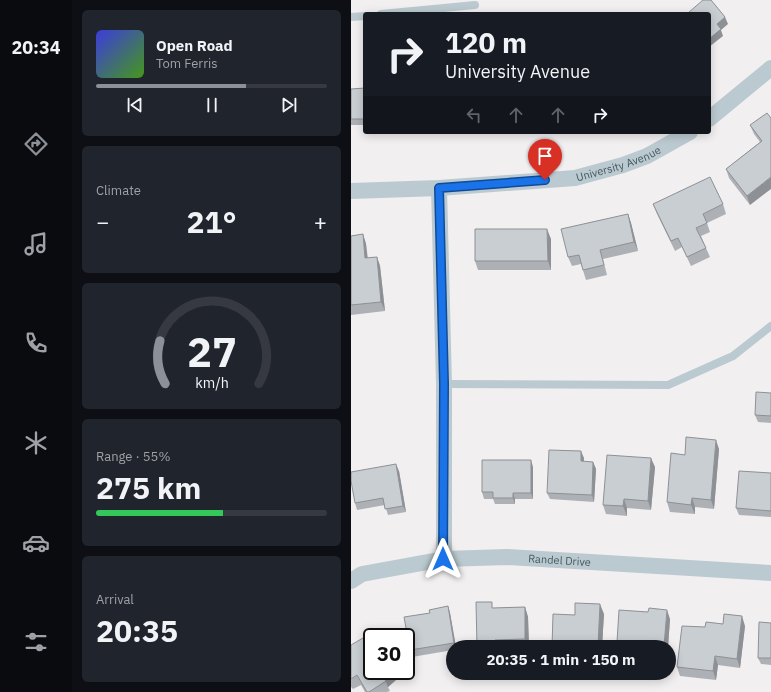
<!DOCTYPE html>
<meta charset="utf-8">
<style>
:root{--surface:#171b24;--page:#20242c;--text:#f1f3f6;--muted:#9ea1a6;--line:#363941;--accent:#8c9099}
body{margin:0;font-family:"IBM Plex Sans",sans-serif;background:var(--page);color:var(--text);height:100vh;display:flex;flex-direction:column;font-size:15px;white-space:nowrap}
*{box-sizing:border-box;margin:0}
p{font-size:13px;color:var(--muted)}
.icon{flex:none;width:22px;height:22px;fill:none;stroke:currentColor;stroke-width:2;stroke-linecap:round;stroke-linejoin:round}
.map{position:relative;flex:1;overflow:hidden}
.details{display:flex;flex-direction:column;gap:10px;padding:10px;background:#0d0f14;width:279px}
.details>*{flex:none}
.banner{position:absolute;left:12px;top:12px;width:348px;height:122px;border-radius:4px;box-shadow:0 2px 10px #0003;background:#171b24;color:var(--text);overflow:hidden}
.speed{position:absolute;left:12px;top:628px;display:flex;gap:8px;font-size:20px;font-weight:700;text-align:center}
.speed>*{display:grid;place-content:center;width:52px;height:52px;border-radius:50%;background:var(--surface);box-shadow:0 2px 10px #0003;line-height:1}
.speed .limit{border:2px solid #111;border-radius:6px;background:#fff;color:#111}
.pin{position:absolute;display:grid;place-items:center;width:34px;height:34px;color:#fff;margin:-41px -17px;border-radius:50% 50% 50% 0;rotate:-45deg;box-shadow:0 0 4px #0007}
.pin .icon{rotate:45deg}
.me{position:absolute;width:44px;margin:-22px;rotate:0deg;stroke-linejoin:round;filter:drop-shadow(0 0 3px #0008)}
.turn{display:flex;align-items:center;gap:14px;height:84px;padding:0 16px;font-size:18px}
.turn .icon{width:52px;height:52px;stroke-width:2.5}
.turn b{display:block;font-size:28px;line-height:34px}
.lanes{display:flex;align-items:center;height:38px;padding:0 16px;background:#0003;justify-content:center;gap:20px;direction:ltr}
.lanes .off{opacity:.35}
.big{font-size:30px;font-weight:700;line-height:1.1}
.details .tile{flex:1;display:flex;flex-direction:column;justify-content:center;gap:6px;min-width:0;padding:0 14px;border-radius:6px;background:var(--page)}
.details .dial{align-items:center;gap:0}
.dial svg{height:104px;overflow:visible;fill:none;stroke:var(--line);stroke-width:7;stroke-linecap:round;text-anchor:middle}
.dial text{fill:var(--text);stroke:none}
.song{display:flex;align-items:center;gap:12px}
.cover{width:48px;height:48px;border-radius:6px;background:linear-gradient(135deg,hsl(240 70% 55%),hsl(100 70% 35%))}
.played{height:4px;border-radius:2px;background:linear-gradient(90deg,var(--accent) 65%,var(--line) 65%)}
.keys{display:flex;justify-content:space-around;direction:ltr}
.heat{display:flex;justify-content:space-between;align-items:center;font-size:22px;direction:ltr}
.charge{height:6px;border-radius:3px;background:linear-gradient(90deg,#34c759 55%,var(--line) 0)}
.trip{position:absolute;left:95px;top:640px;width:230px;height:40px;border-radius:20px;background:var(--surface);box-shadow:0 2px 10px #0003;font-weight:700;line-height:40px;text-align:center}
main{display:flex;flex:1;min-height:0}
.tab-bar{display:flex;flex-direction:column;width:72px;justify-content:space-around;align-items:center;background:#090b0e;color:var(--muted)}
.tab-bar .icon{width:28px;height:28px}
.tab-bar .current{color:var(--accent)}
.tab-bar b{font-size:18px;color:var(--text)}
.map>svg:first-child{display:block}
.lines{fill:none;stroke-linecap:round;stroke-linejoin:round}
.service{stroke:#bbcad0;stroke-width:8}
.minor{stroke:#bbcad0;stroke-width:16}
.wall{fill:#adb1b5}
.shaded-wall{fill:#8d9094}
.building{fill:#c9ced3;stroke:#8d9094}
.route-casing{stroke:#114b97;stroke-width:10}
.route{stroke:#1a73e8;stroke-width:7}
.labels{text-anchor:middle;stroke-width:4;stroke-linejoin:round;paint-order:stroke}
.street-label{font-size:11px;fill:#45585f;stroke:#fff}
</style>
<main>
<nav class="tab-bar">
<b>20:34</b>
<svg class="icon current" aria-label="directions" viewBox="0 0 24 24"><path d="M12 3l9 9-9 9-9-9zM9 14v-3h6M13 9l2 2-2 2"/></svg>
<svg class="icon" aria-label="music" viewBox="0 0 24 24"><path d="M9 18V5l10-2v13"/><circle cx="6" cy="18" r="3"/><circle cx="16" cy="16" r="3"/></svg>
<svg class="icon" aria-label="phone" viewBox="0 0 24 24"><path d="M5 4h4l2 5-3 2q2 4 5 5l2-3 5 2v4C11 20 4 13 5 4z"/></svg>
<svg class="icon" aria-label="climate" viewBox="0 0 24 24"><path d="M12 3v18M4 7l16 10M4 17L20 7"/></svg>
<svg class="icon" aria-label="car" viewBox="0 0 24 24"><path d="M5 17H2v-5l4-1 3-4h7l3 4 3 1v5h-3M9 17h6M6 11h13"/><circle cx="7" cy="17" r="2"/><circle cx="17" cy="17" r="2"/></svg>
<svg class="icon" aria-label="filters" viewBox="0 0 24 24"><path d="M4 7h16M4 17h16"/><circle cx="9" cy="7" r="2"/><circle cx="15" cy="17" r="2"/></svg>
</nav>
<section class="details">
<div class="tile">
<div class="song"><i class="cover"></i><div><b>Open Road</b><p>Tom Ferris</p></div></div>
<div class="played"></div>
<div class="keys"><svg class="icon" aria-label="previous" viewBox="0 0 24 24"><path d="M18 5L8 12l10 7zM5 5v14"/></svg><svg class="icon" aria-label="pause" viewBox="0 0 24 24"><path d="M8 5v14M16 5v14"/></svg><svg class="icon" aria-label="next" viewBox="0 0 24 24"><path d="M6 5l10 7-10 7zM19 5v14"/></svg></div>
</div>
<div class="tile"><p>Climate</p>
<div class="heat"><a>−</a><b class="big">21°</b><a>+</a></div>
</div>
<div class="tile dial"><svg viewBox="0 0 100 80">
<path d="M14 69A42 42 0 1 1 86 69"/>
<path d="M14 69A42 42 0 0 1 10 36" stroke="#8c9099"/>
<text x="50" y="56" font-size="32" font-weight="700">27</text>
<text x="50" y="72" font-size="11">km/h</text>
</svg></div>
<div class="tile"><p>Range · 55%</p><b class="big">275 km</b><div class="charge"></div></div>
<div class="tile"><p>Arrival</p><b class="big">20:35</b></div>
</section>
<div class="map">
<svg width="420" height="692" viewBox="0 0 420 692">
<rect width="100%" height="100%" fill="#f2eff0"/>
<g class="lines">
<g class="service">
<path d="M30 14 124 5"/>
<path d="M0 17 14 16"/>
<path d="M93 384 317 385 382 356 420 326"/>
</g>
<g class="minor">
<path d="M358 119 420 68"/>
<path d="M88 188 93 384V559"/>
<path id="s1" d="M0 191 88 188 224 178 272 165 296 156 339 132"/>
<path id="s2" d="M0 581 11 574 93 559 156 557 420 573"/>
</g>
</g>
<g class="wall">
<path d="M14 88V125H0V89Z"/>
<path d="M420 118 399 205 378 178 375 169 409 142 403 134 399 125Z"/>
<path d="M302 204H372L375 214 356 223 359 232 350 236 355 248 359 257 340 266 331 247 324 251 306 214Z"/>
<path d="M277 214 280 223 287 251 252 259 256 275 235 280 230 264 221 266 217 257Z"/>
<path d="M12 234 15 244 17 258 26 257 29 266 34 311 0 315V236Z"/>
<path d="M200 239V270H127L124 261Z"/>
<path d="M420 393V423L407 422 404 415Z"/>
<path d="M368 449 363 509 344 507V514L319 512 316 502 334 455Z"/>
<path d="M233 458V462H242L245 469 243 502 199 499 196 493Z"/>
<path d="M182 467V499H164V504H144L142 499H133L131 492Z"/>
<path d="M304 467 300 510 276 508V516L255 514 252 505Z"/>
<path d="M48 471 55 512 37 515 34 505 6 510 4 503Z"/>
<path d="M420 473V517L388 515 385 508Z"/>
<path d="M97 606 99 613 105 647H102V650L61 657 59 650 79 613Z"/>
<path d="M174 607 177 617 178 647H126L143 608Z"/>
<path d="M253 614 251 647H201L224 615Z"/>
<path d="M319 619 317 647H268L266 642Z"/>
<path d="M420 623V665L410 664 407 658Z"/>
<path d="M372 624 394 626 389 668 367 665 365 680 329 676 326 667Z"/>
<path d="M0 645 45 680 37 687 39 691 36 692H14L10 685 2 689 0 687Z"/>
</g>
<g class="shaded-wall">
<path d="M374 17 377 24 370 30 372 36 358 47V39L366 24Z"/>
<path d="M420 177V189L399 205 396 196Z"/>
<path d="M277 214 280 223 287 251 283 242Z"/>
<path d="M196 229 200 239V270L197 261Z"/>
<path d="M12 234 15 244 17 267 14 258Z"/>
<path d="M26 257 29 266 34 311 30 302Z"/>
<path d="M365 440 368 449 363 509 360 500Z"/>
<path d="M230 451 233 458 232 468 230 461Z"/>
<path d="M300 458 304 467 300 510 297 501Z"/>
<path d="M180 460 182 467V499L180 493Z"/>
<path d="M242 462 245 469 243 502 241 495Z"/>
<path d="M45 464 48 471 55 512 52 506Z"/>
<path d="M162 493 164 499V504L162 498Z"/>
<path d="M341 498 344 507V514L340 505Z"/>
<path d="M273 499 276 508V516L272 506Z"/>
<path d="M249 604 253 614 251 647H248L247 646Z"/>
<path d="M97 606 99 613 105 647H104L103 643Z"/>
<path d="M174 607 177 617 178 647 174 639Z"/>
<path d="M316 610 319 619 317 647H313Z"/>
<path d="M391 616 394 626 389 668 386 659Z"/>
<path d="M144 640 147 647H144Z"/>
<path d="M364 656 367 665 365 680 362 671Z"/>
<path d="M42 671H45V680L37 687 33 678Z"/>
</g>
<g class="building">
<path d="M352 0H360L374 17 366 24 370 29 358 39V14H338L337 13Z"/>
<path d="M14 88V119H0V89Z"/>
<path d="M416 113 420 118V177L396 196 375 169 411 141 399 125Z"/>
<path d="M359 177 372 204 352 214 356 223 345 228 355 248 336 257 327 238 320 241 302 204Z"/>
<path d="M277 214 283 242 249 250 253 265 232 270 228 255 217 257 210 229Z"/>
<path d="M124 229H196L197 261H124Z"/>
<path d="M12 234 14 258 26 257 30 302 0 305V236Z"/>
<path d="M405 392 420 393V416L404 415Z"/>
<path d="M335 437 365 440 360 500 341 498 340 505 316 502 320 453 334 455Z"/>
<path d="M198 450 230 451V461L242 462 241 495 196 493Z"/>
<path d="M256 455 300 458 297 501 273 499 272 506 252 505Z"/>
<path d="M131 460H180V493H162V498H142V492H131Z"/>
<path d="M45 464 52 506 34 509 32 498 4 503 0 481V472Z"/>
<path d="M388 471 420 473V511L385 508Z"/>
<path d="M125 602H141V608L174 607V639L144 640V647H126Z"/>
<path d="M224 603 249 604 247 646 228 645V647H201L202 614 224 615Z"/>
<path d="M97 606 103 643 59 650 53 617 79 613 78 610Z"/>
<path d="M298 608 316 610 313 646 294 645 293 647H274V643L266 642 268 610 297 612Z"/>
<path d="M373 614 391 616 386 659 364 656 362 671 326 667 331 626 354 627 355 622 372 624Z"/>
<path d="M408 622 420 623V658H407Z"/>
<path d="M24 631 28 637H21V671H42L33 678 35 681 18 692H16L6 675 0 679V645Z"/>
</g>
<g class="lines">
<g class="route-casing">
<path id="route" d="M92 559 93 384 88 188 194 180"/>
</g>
<use href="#route" class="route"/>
</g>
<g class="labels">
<g class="street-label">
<text dy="4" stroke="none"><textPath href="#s1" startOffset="270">University Avenue</textPath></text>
<text dy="4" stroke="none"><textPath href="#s2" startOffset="212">Randel Drive</textPath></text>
</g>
</g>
</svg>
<div class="speed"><div class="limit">30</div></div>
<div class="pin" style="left:194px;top:180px;background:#d93025"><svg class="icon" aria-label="arrive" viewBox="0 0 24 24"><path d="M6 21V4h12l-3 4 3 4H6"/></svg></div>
<svg class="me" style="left:92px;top:559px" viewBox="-20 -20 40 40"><path d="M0-17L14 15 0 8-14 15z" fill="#1a73e8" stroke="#fff" stroke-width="4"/></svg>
<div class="trip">20:35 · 1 min · 150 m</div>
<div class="banner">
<div class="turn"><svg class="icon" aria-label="right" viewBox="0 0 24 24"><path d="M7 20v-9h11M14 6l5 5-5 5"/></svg><div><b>120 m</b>University Avenue</div></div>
<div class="lanes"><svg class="icon off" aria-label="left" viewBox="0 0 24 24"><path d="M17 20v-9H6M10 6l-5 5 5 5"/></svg><svg class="icon off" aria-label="ahead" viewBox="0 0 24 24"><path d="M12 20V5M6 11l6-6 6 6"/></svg><svg class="icon off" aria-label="ahead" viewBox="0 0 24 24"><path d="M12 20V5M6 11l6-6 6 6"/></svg><svg class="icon" aria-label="right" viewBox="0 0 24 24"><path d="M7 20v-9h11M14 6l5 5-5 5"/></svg></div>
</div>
</div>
</main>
